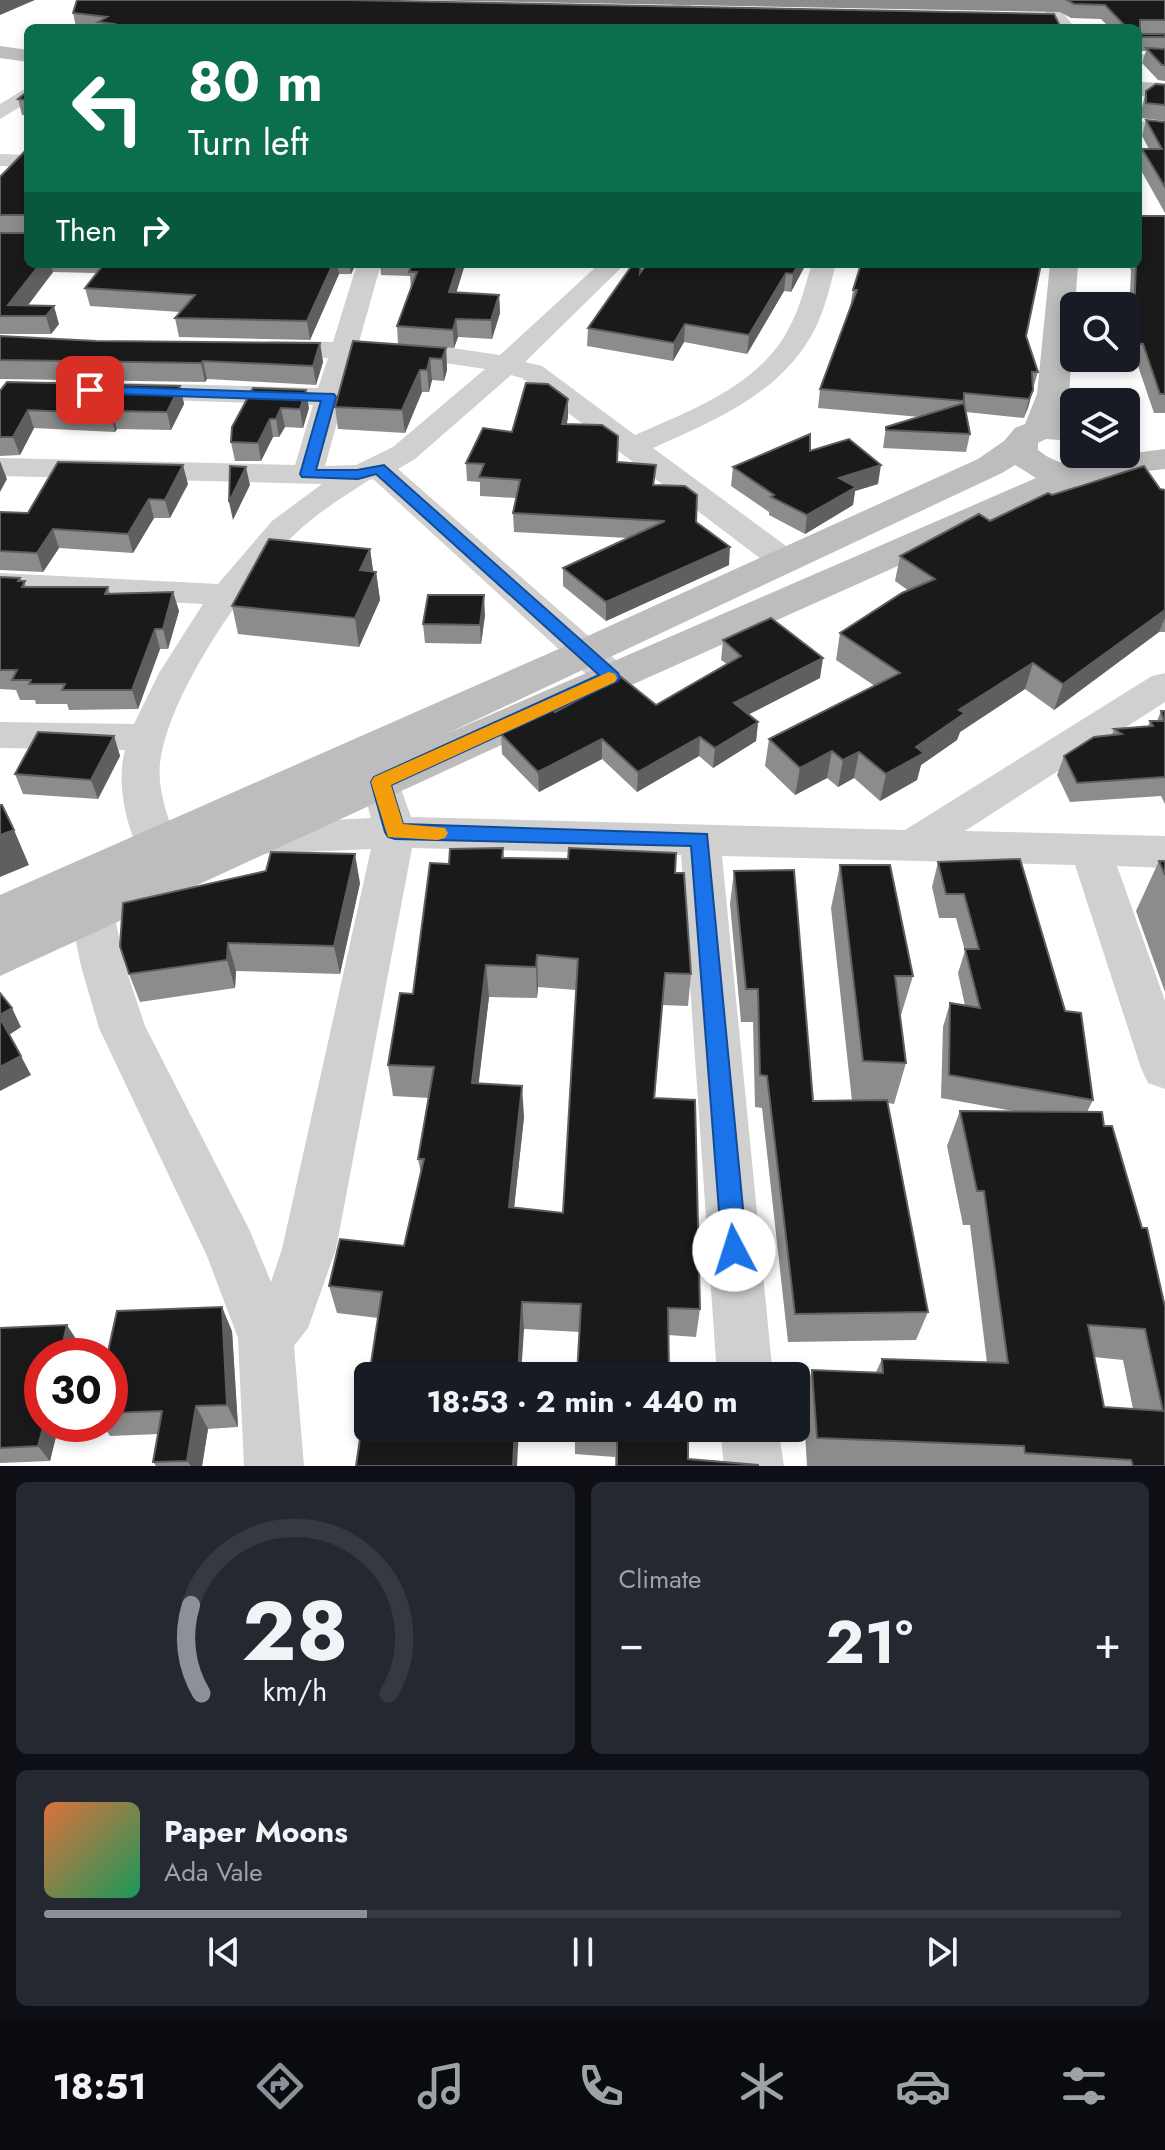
<!DOCTYPE html>
<meta charset="utf-8">
<style>
:root{--surface:#171b24;--page:#242831;--text:#f1f3f6;--muted:#9ea1a6;--line:#363941;--accent:#8c9099}
body{margin:0;font-family:Jost,sans-serif;background:var(--page);color:var(--text);height:100vh;display:flex;flex-direction:column;font-size:30px;white-space:nowrap}
*{box-sizing:border-box;margin:0}
p{font-size:26px;color:var(--muted)}
.icon{flex:none;width:44px;height:44px;fill:none;stroke:currentColor;stroke-width:2;stroke-linecap:round;stroke-linejoin:round}
.map{position:relative;height:1466px;overflow:hidden}
.panel{display:flex;flex-direction:column;gap:16px;padding:16px;background:#0d0f14;flex:1}
.panel>*{flex:none}
.guide{position:absolute;left:24px;top:24px;width:1118px;height:244px;border-radius:12px;box-shadow:0 4px 12px #0003;background:#0b6e4f;color:#fff;overflow:hidden}
.buttons{position:absolute;left:1060px;top:292px;display:grid;gap:16px}
.buttons a{display:grid;place-items:center;width:80px;height:80px;border-radius:12px;background:var(--surface);box-shadow:0 4px 12px #0003;font-size:40px}
.speed{position:absolute;left:24px;top:1338px;display:flex;gap:16px;font-size:40px;font-weight:700;text-align:center}
.speed>*{display:grid;place-content:center;width:104px;height:104px;border-radius:50%;background:var(--surface);box-shadow:0 4px 12px #0003;line-height:1}
.speed .limit{border:12px solid #d22;background:#fff;color:#111}
.pin{position:absolute;display:grid;place-items:center;width:68px;height:68px;color:#fff;margin:-34px;border-radius:16px;box-shadow:0 4px 12px #0006}
.me{position:absolute;width:88px;margin:-44px;rotate:355deg;stroke-linejoin:round;filter:drop-shadow(0 0 6px #0008)}
.turn{display:flex;align-items:center;gap:28px;height:168px;padding:0 32px;font-size:36px}
.turn .icon{width:104px;height:104px;stroke-width:2.5}
.turn b{display:block;font-size:56px;line-height:68px}
.then{display:flex;align-items:center;height:76px;padding:0 32px;background:#0003;gap:16px;font-size:30px}
.big{font-size:60px;font-weight:700;line-height:1.1}
.panel .widget{flex:1;display:flex;flex-direction:column;justify-content:center;gap:12px;min-width:0;padding:0 28px;border-radius:12px;background:var(--page)}
.panel .dial{align-items:center;gap:0}
.dial svg{height:208px;overflow:visible;fill:none;stroke:var(--line);stroke-width:7;stroke-linecap:round;text-anchor:middle}
.dial text{fill:var(--text);stroke:none}
.song{display:flex;align-items:center;gap:24px}
.cover{width:96px;height:96px;border-radius:12px;background:linear-gradient(135deg,hsl(20 70% 55%),hsl(150 70% 35%))}
.played{height:8px;border-radius:4px;background:linear-gradient(90deg,var(--accent) 30%,var(--line) 30%)}
.keys{display:flex;justify-content:space-around;direction:ltr}
.heat{display:flex;justify-content:space-between;align-items:center;font-size:44px;direction:ltr}
.panel .tiles{flex:1;display:grid;gap:16px;grid-template-columns:1fr 1fr}
.widget:last-child{grid-column:span 2}
.trip{position:absolute;left:354px;top:1362px;width:456px;height:80px;border-radius:12px;background:var(--surface);box-shadow:0 4px 12px #0003;font-weight:700;line-height:80px;text-align:center}
.tab-bar{display:flex;height:128px;justify-content:space-around;align-items:center;background:#090b0e;color:var(--muted)}
.tab-bar .icon{width:56px;height:56px}
.tab-bar .active{color:var(--accent)}
.tab-bar b{font-size:36px;color:var(--text)}
.map>svg:first-child{display:block}
.lines{fill:none;stroke-linecap:round;stroke-linejoin:round}
.lane{fill:#d0d0d0;fill-rule:evenodd}
.street{fill:#d0d0d0;fill-rule:evenodd}
.secondary{fill:#bdbdbd;fill-rule:evenodd}
.wall{fill:#8c8c8c;fill-rule:evenodd}
.shaded-wall{fill:#5f5f5f}
.building{fill:#1a1a1a;stroke:#5f5f5f;stroke-width:2;fill-rule:evenodd}
.route{fill:#1a73e8;stroke:#114b97;stroke-width:2}
.slow{fill:#f59e0b}
</style>
<div class="map">
<svg width="1165" height="1466" viewBox="0 0 1165 1466">
<rect width="100%" height="100%" fill="#fff"/>
<g class="lines">
<path class="lane" d="M1138 54 1165 55V61L1138 60Z"/>
<g class="street">
<path d="M669 0H686L697 13 693 28H675L679 13Z"/>
<path d="M1036 0H1053L1075 28H1057Z"/>
<path d="M28 87V102L0 119V104Z"/>
<path d="M1138 121 1165 123V135L1138 133Z"/>
<path d="M0 154 28 155V167L0 166Z"/>
<path d="M357 264H381L359 342 438 346 500 355 599 264H625L525 362 542 366 635 435C691 410 759 386 789 328 800 308 805 285 812 264H836C830 286 825 309 815 329 782 393 716 420 653 448L797 554 801 561 797 568 785 571 773 568 522 378 511 375 415 459 398 469 625 668 630 677 625 686 612 689 599 686 373 479 369 480C343 497 317 513 295 534 246 582 168 695 160 763 157 791 169 820 178 846L172 857 157 862 142 857C126 827 116 784 125 750L0 748V722L134 724 159 673 203 604 0 593V573L218 584 272 521 322 484 0 476V458L295 465 313 405 132 399 122 397 118 391 122 385 132 383 318 388 328 358 262 355 258 349 262 343 271 341 333 342ZM355 358 438 362 485 369 393 447 356 465 325 466Z"/>
<path d="M1165 673V702L965 831 1165 836V868L1117 866 1165 1001V1089L1148 1083 1141 1068 1075 865 722 856 773 1376H717L681 855 412 848 336 1249 308 1328 294 1346 304 1466H244L238 1338 207 1256 99 1028 81 966 70 913 77 901 92 896 107 901 114 913 125 966 145 1026 249 1229 271 1282 282 1249 371 849 255 854 240 850 234 839 240 828 255 824 371 818 361 782 367 772 381 768 395 772 411 817 905 830 1152 676Z"/>
<path d="M720 1428H778L784 1466H724Z"/>
</g>
<g class="secondary">
<path d="M0 46 28 50V62L0 58Z"/>
<path d="M1138 82 1165 83V97L1138 96Z"/>
<path d="M1050 264H1078L1069 394 1061 419 1074 421V441L1046 439 1038 443V450C1052 461 1070 469 1088 460L1089 454H1126L1165 449V469L1113 475 1079 485 627 687 0 976V895L570 644 978 459 1004 441 1015 428 1025 424 1037 394ZM1015 465 1036 478 446 734 1002 473Z"/>
</g>
</g>
<g class="wall">
<path d="M414 0H1165V81L1158 80 1142 63 1146 51H1138V28H1110L1101 19 1071 18 1060 12Z"/>
<path d="M73 13 1061 28H83L76 27Z"/>
<path d="M1165 85V121L1142 118V107L1146 91Z"/>
<path d="M28 91V115H22L18 99Z"/>
<path d="M1146 120 1165 122V213L1138 165 1142 149H1149L1142 136Z"/>
<path d="M28 148V264H356L351 274H339L310 340 179 337 175 318 180 312 90 306 85 288 97 273 53 272 27 306 59 324 51 334H0V233H25L0 232V177Z"/>
<path d="M1165 216V413H1154L1137 363 1127 361 1131 271 1129 264H1138Z"/>
<path d="M380 264H465L456 293 499 295 500 313 492 339 458 337 454 348 398 344 397 326 411 289 410 276 381 275Z"/>
<path d="M806 264 791 292 784 291 747 354 684 342 673 361 587 346 588 328 641 272Z"/>
<path d="M853 290 1026 336 1038 372 1024 418 966 412 970 434 966 452 883 448 886 427 920 417 818 408 820 389 850 308Z"/>
<path d="M0 336 96 341 320 343 323 362 316 385 207 379 205 382 0 379Z"/>
<path d="M446 348 447 370 444 381 432 380 429 392H422L405 433 338 429 335 407Z"/>
<path d="M180 386 184 404 171 430 117 429 115 432 34 428 20 455 0 456V391Z"/>
<path d="M253 388 309 408 303 428 285 427 279 437H273L261 461H235L231 442Z"/>
<path d="M568 417 567 424 617 462 655 485 696 522 729 565 606 621 563 586V568L628 538 514 532 513 513 516 498 480 496V482L467 481 466 463 512 432Z"/>
<path d="M733 467 878 484 855 491 853 505 805 534 769 515V512L731 486Z"/>
<path d="M1165 480V632H1159L1054 710 1025 689 960 732 957 740 921 765 917 780 880 801 854 778 838 787 827 778 795 795 765 766 769 739 875 686 836 660 840 633 909 591 895 581 900 556 990 521 1052 495 1165 490Z"/>
<path d="M188 484 170 518H154L133 553 59 548 43 572 0 570V512L28 513Z"/>
<path d="M370 549 373 572H376L380 600 359 647 238 634 232 606Z"/>
<path d="M0 577 20 578 27 587H108L110 593 173 592 179 611 168 649H160L138 709 69 710 67 704H36L35 700H20L16 690 0 689Z"/>
<path d="M485 615 481 644 425 643 423 624Z"/>
<path d="M723 640 820 678 748 714 758 722 756 741 713 768 699 756 637 792 602 759 539 792 502 754 501 734 555 712 656 705 727 664 721 660Z"/>
<path d="M1161 711H1165V804L1161 796 1070 802 1057 775 1064 756 1112 735 1114 729 1148 726 1150 721H1157Z"/>
<path d="M114 736 120 756 98 799 23 794 15 774Z"/>
<path d="M503 848 504 858 675 873 691 974 688 1006 662 1005 655 1098 700 1309 696 1337 668 1335 577 1376 580 1332 524 1329 378 1318 337 1313 329 1286 404 1246 421 1173 418 1159 429 1098 393 1096 388 1065 413 994 449 864ZM538 987 576 990 563 1213 514 1208 524 1117 478 1084 489 997 537 998Z"/>
<path d="M1020 859 1093 1100 1087 1112 1104 1126 1165 1307V1466H807L803 1400 812 1370 876 1372 882 1359 987 1363 970 1225H963L947 1146 960 1111H1013L941 1098 943 1027 950 1003 965 1006 958 973 965 951 956 918H939L932 887 938 862ZM1094 1357 1123 1360 1133 1409 1104 1407Z"/>
<path d="M1159 861H1165V992L1136 911Z"/>
<path d="M840 865 913 976 900 1018 906 1063 894 1104 888 1103 928 1312 916 1340 788 1342 762 1108 755 1107 753 1022H741L730 904 734 871 813 1101H852L831 908Z"/>
<path d="M360 883 340 974 236 971 235 988 140 1002 129 974Z"/>
<path d="M0 1328 78 1342 42 1424H59L50 1461 0 1463Z"/>
<path d="M232 1331 238 1427 208 1429 202 1466H156L153 1462 158 1434 110 1436 102 1424H110V1356Z"/>
<path d="M575 1428H688V1459L758 1466H615V1457L575 1454Z"/>
</g>
<g class="shaded-wall">
<path d="M0 0H35L0 15Z"/>
<path d="M40 264H50L53 272 20 316 8 305Z"/>
<path d="M333 264H337L339 274 310 340 307 321Z"/>
<path d="M349 264H356L351 274Z"/>
<path d="M458 264H465L451 310 449 292Z"/>
<path d="M799 264H806L791 292 793 274Z"/>
<path d="M786 273 784 291 747 354 749 335Z"/>
<path d="M499 295 500 313 492 339 491 320Z"/>
<path d="M54 306 59 324 51 334 46 316Z"/>
<path d="M456 319 458 337 454 348 453 330Z"/>
<path d="M685 324 684 342 673 361 674 343Z"/>
<path d="M320 343 323 362 316 385 313 366Z"/>
<path d="M446 348 447 370 444 381 442 359Z"/>
<path d="M430 358 432 380 429 392 427 370Z"/>
<path d="M203 361 207 379 205 382 201 363Z"/>
<path d="M420 370 422 392 405 433 402 410Z"/>
<path d="M180 386 184 404 171 430 167 412Z"/>
<path d="M306 390 309 408 303 428 300 409Z"/>
<path d="M1033 390 1028 408 1024 418 1029 399Z"/>
<path d="M568 399V417L562 442V424Z"/>
<path d="M281 408 285 427 279 437 276 419Z"/>
<path d="M28 410 34 428 20 455 13 437Z"/>
<path d="M112 411 117 429 115 432 110 414Z"/>
<path d="M270 419 273 437 261 461 258 443Z"/>
<path d="M0 461 7 479 0 492Z"/>
<path d="M183 465 188 484 170 518 165 500Z"/>
<path d="M881 465 878 484 855 491 853 505 805 534 807 515 839 478Z"/>
<path d="M246 467 250 485 233 520 229 502Z"/>
<path d="M149 499 154 518 133 553 128 534Z"/>
<path d="M53 529 59 548 43 572 37 553Z"/>
<path d="M730 547 729 565 606 621V602Z"/>
<path d="M370 549 374 577 360 570Z"/>
<path d="M376 572 380 600 359 647 355 618Z"/>
<path d="M173 592 179 611 168 649 163 629Z"/>
<path d="M484 595 485 615 481 644 480 625Z"/>
<path d="M1165 610V618L1159 632 1054 710 1063 684Z"/>
<path d="M155 629 160 649 138 709 132 690Z"/>
<path d="M823 658 820 678 732 723 734 703Z"/>
<path d="M1033 663 1025 689 960 732 957 740 921 765 917 780 880 801 886 774 916 747 959 710Z"/>
<path d="M758 722 756 741 713 768 715 748Z"/>
<path d="M114 736 120 756 98 799 91 780Z"/>
<path d="M700 737 699 756 637 792 638 772Z"/>
<path d="M602 739V759L539 792 538 772Z"/>
<path d="M832 751 827 778 795 795 800 768Z"/>
<path d="M859 752 854 778 838 787 843 760Z"/>
<path d="M14 830 29 865 0 877V835Z"/>
<path d="M355 854 360 883 340 974 334 946Z"/>
<path d="M228 943 236 971 235 988 227 960Z"/>
<path d="M537 955 538 987 537 998 536 967Z"/>
<path d="M486 965 489 997 475 1114 472 1083Z"/>
<path d="M12 1008 21 1027 9 1035 0 1018V1015Z"/>
<path d="M21 1056 31 1075 0 1091V1067Z"/>
<path d="M522 1086 524 1117 511 1236 509 1207Z"/>
<path d="M522 1302 524 1329 521 1376H518Z"/>
<path d="M222 1307 232 1331 238 1427 227 1405Z"/>
<path d="M67 1325 78 1342 74 1356H60Z"/>
<path d="M196 1406 208 1429 202 1466H191L187 1461Z"/>
<path d="M44 1424H59L50 1461 38 1446Z"/>
<path d="M515 1428H519L517 1466H513Z"/>
</g>
<g class="building">
<path d="M77 0H347L1054 14 1061 28H108L114 24 98 22 107 17 73 13Z"/>
<path d="M1067 0H1165V20H1140V34H1165V37H1142L1139 41 1138 28H1127L1105 5 1074 4Z"/>
<path d="M1146 48 1165 49V65H1162Z"/>
<path d="M1156 84 1165 85V105L1146 103V91Z"/>
<path d="M28 91V100L18 99Z"/>
<path d="M1146 120 1165 122V187L1142 149H1162Z"/>
<path d="M28 148V264H40L8 305 54 306 46 316H0V233H25V215H0V177Z"/>
<path d="M1138 216H1165V394H1160L1143 344 1133 343 1136 264H1138Z"/>
<path d="M104 264H333L307 321 175 318 195 295 85 288Z"/>
<path d="M412 264H458L449 292 499 295 491 320 456 319 453 330 397 326 417 272H409Z"/>
<path d="M633 264H641L640 273 647 264H799L793 274 786 273 749 335 685 324 674 343 588 328Z"/>
<path d="M861 264H1041L1026 336 1038 372H1032L1033 390 1029 399 964 393V401L820 389 857 290H853Z"/>
<path d="M0 336 96 341 320 343 313 366 203 361 201 363 0 360Z"/>
<path d="M353 341 446 348 442 359 430 358 427 370H420L402 410 335 407Z"/>
<path d="M7 382 180 386 167 412 112 411 110 414 28 410 13 437H0V391Z"/>
<path d="M526 383 548 384 568 399 562 424 602 425 618 436 617 462 656 465 653 485 685 486 697 495 696 522 730 547 606 602 563 568 665 521 513 513 520 480 479 477 484 464 466 463 483 428 512 432Z"/>
<path d="M253 388 306 390 300 409 281 408 276 419H270L258 443 231 442 232 427Z"/>
<path d="M964 403 970 434 886 430V427Z"/>
<path d="M810 434V451L849 439 881 465 839 478 856 487 807 515 771 497 774 495 733 467Z"/>
<path d="M58 462 183 465 165 500 149 499 128 534 53 529 37 553 0 551V512L28 513Z"/>
<path d="M230 466 246 467 229 502Z"/>
<path d="M1144 466 1160 489 1165 490V610L1063 684 1033 663 959 710 965 713 916 747 924 753 886 774 859 752 843 760 832 751 800 768 769 739 900 673 840 633 902 593 935 579 900 556 979 514 990 521 1048 493 1052 495Z"/>
<path d="M269 539 370 549 360 570 376 572 355 618 232 606Z"/>
<path d="M0 577 20 578 18 581H25L22 587H108L105 594 173 592 163 629H155L132 690H62L65 684H29L31 680H12L17 670H0Z"/>
<path d="M428 595H484L480 625 423 624Z"/>
<path d="M771 618 823 658 734 703 758 722 715 748 700 737 638 772 602 739 538 772 501 734 552 710 555 712 621 677 656 705 741 656 723 640Z"/>
<path d="M1161 711H1165V777L1077 783 1064 756 1094 737 1122 734 1114 729 1153 726 1150 721H1164Z"/>
<path d="M38 732 114 736 91 780 15 774Z"/>
<path d="M0 805H2L14 830 0 835Z"/>
<path d="M503 848 502 858 568 859 569 848 676 853 675 873H684L691 974 665 973 654 1098 695 1100 700 1309 668 1308 669 1375 688 1376H577L581 1304 522 1302 518 1376H369L382 1292 329 1286 340 1239 404 1246 424 1159H418L434 1067 388 1065 400 993 413 994 430 863 449 864 450 849ZM537 955 578 959 563 1213 509 1207 522 1086 472 1083 486 965 536 967Z"/>
<path d="M271 852 355 854 334 946 228 943 227 960 129 974 120 946 123 903 266 871Z"/>
<path d="M1020 859 1065 1011 1081 1013 1093 1100 949 1075 950 1003 980 1008 965 949H979L964 894H946L938 862Z"/>
<path d="M1159 861H1165V875Z"/>
<path d="M840 865H890L913 976H895L906 1063 863 1061Z"/>
<path d="M794 870 813 1101 887 1100 928 1312 795 1314 767 1076 760 1075 758 989H746L734 871Z"/>
<path d="M0 993 12 1008 0 1015Z"/>
<path d="M0 1018 21 1056 0 1067Z"/>
<path d="M960 1111 1102 1112 1104 1126H1112L1142 1228H1147L1165 1307V1466H1133L1131 1460 1025 1453 1024 1446 817 1438 812 1370 883 1373 882 1359 1008 1363 984 1191H977ZM1088 1325 1145 1329 1163 1411 1104 1407Z"/>
<path d="M222 1307 227 1405 196 1406 187 1461 153 1462 162 1411 110 1413V1356H107L117 1311Z"/>
<path d="M67 1325 60 1356H42V1424H44L38 1446 0 1448V1328Z"/>
<path d="M368 1384V1428H515L513 1466H356Z"/>
<path d="M575 1428H688V1459L758 1465V1466H617V1432L574 1430Z"/>
</g>
<path class="route" d="M90 386 334 394 336 397 316 470H357L384 465 618 673 620 677 618 681 391 785 403 824 707 834 747 1250 743 1258 734 1262 725 1258 722 1250 691 846 395 839 388 837 385 832 371 782 374 777 599 675 376 474 358 479 302 477 300 474 321 401 85 393 83 390Z"/>
<path class="slow" d="M609 672 615 674 617 678 615 682 391 785 403 824 445 828 448 833 445 838 438 840 388 837 371 782 374 777Z"/>
</svg>
<div class="buttons">
<a><svg class="icon" aria-label="search" viewBox="0 0 24 24"><circle cx="10" cy="10" r="6"/><path d="M15 15l6 6"/></svg></a>
<a><svg class="icon" aria-label="layers" viewBox="0 0 24 24"><path d="M12 4l9 5-9 5-9-5zM3 14l9 5 9-5"/></svg></a>
</div>
<div class="speed"><div class="limit">30</div></div>
<div class="pin" style="left:90px;top:390px;background:#d93025"><svg class="icon" aria-label="arrive" viewBox="0 0 24 24"><path d="M6 21V4h12l-3 4 3 4H6"/></svg></div>
<svg class="me" style="left:734px;top:1250px" viewBox="-20 -20 40 40"><circle r="19" fill="#fff"/><path d="M0-13L10 11 0 6-10 11z" fill="#1a73e8"/></svg>
<div class="trip">18:53 · 2 min · 440 m</div>
<div class="guide">
<div class="turn"><svg class="icon" aria-label="left" viewBox="0 0 24 24"><path d="M17 20v-9H6M10 6l-5 5 5 5"/></svg><div><b>80 m</b>Turn left</div></div>
<div class="then">Then<svg class="icon" aria-label="right" viewBox="0 0 24 24"><path d="M7 20v-9h11M14 6l5 5-5 5"/></svg></div>
</div>
</div>
<section class="panel">
<div class="tiles">
<div class="widget dial"><svg viewBox="0 0 100 80">
<path d="M14 69A42 42 0 1 1 86 69"/>
<path d="M14 69A42 42 0 0 1 10 35" stroke="#8c9099"/>
<text x="50" y="56" font-size="32" font-weight="700">28</text>
<text x="50" y="72" font-size="11">km/h</text>
</svg></div>
<div class="widget"><p>Climate</p>
<div class="heat"><a>−</a><b class="big">21°</b><a>+</a></div>
</div>
<div class="widget">
<div class="song"><i class="cover"></i><div><b>Paper Moons</b><p>Ada Vale</p></div></div>
<div class="played"></div>
<div class="keys"><svg class="icon" aria-label="previous" viewBox="0 0 24 24"><path d="M18 5L8 12l10 7zM5 5v14"/></svg><svg class="icon" aria-label="pause" viewBox="0 0 24 24"><path d="M8 5v14M16 5v14"/></svg><svg class="icon" aria-label="next" viewBox="0 0 24 24"><path d="M6 5l10 7-10 7zM19 5v14"/></svg></div>
</div>
</div>
</section>
<nav class="tab-bar">
<b>18:51</b>
<svg class="icon active" aria-label="directions" viewBox="0 0 24 24"><path d="M12 3l9 9-9 9-9-9zM9 14v-3h6M13 9l2 2-2 2"/></svg>
<svg class="icon" aria-label="music" viewBox="0 0 24 24"><path d="M9 18V5l10-2v13"/><circle cx="6" cy="18" r="3"/><circle cx="16" cy="16" r="3"/></svg>
<svg class="icon" aria-label="phone" viewBox="0 0 24 24"><path d="M5 4h4l2 5-3 2q2 4 5 5l2-3 5 2v4C11 20 4 13 5 4z"/></svg>
<svg class="icon" aria-label="climate" viewBox="0 0 24 24"><path d="M12 3v18M4 7l16 10M4 17L20 7"/></svg>
<svg class="icon" aria-label="car" viewBox="0 0 24 24"><path d="M5 17H2v-5l4-1 3-4h7l3 4 3 1v5h-3M9 17h6M6 11h13"/><circle cx="7" cy="17" r="2"/><circle cx="17" cy="17" r="2"/></svg>
<svg class="icon" aria-label="filters" viewBox="0 0 24 24"><path d="M4 7h16M4 17h16"/><circle cx="9" cy="7" r="2"/><circle cx="15" cy="17" r="2"/></svg>
</nav>
